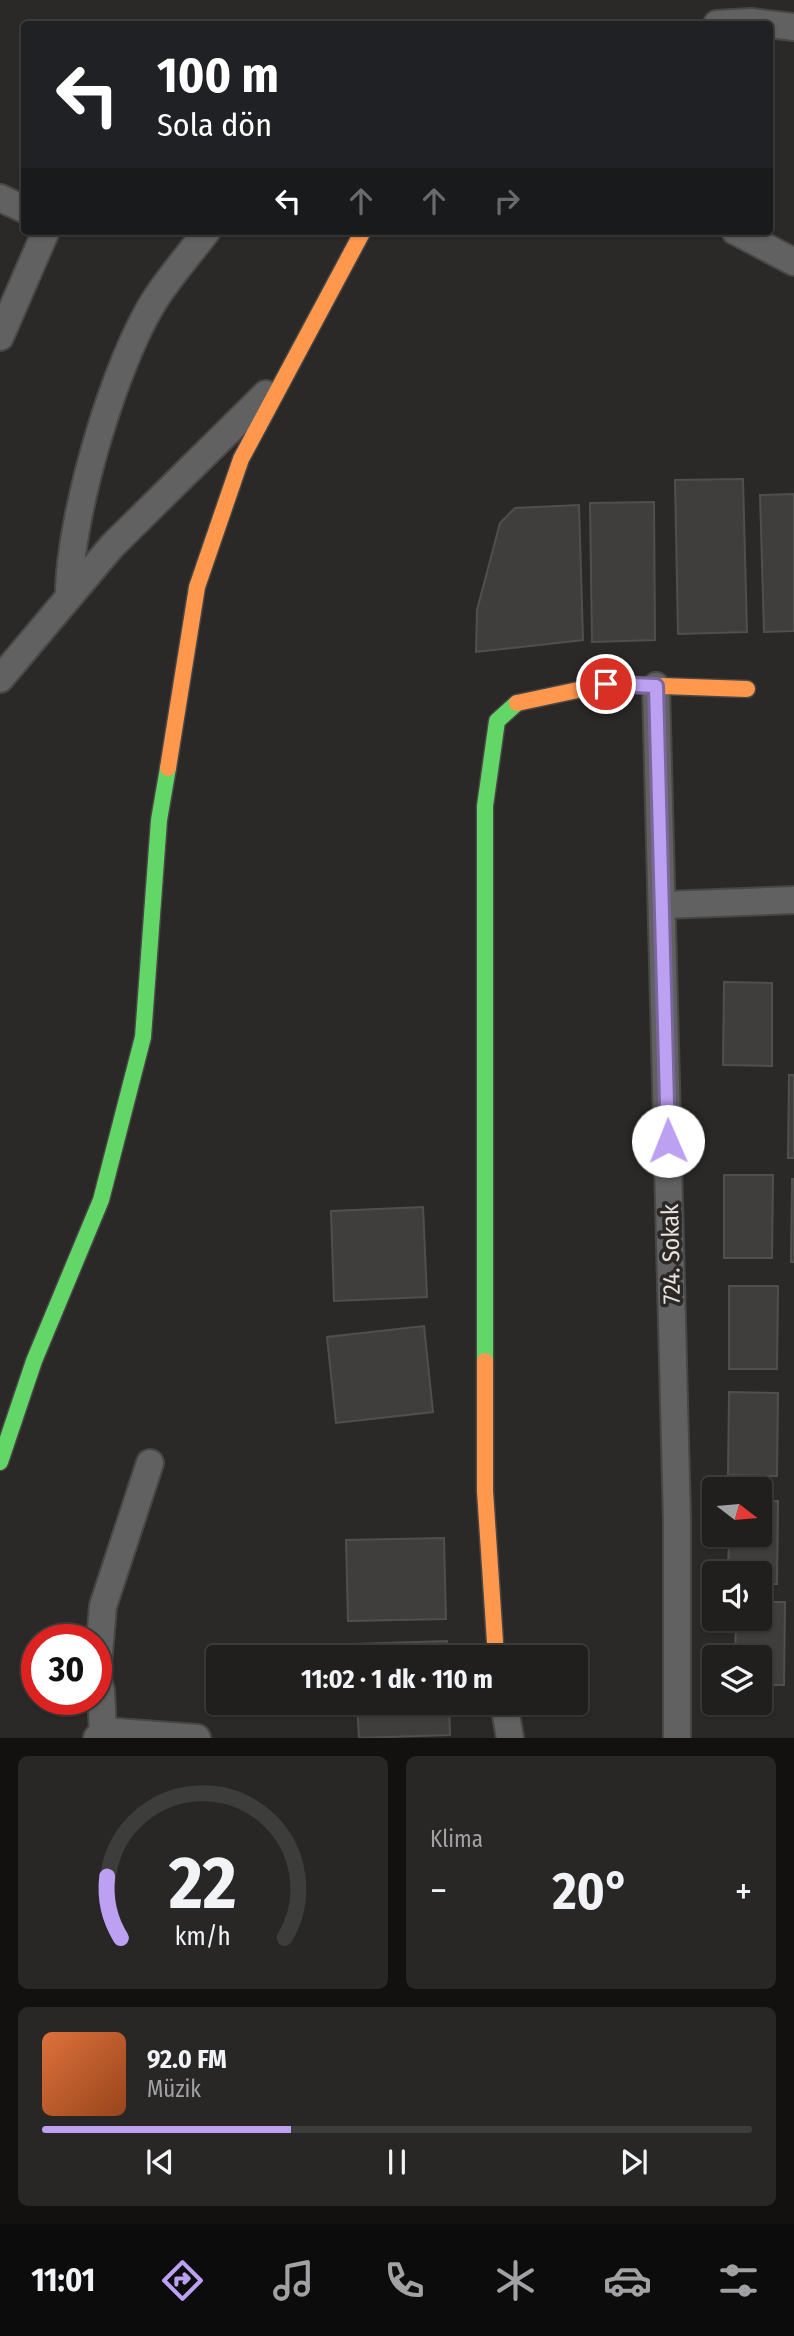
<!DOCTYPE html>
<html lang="tr">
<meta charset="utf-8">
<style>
:root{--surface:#201f1d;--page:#282726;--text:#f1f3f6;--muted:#a2a2a4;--line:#3d3d3b;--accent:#bca0f2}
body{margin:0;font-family:"Fira Sans Condensed",sans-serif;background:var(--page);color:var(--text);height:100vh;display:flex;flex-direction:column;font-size:26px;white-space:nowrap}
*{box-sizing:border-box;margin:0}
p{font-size:23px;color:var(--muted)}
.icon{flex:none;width:38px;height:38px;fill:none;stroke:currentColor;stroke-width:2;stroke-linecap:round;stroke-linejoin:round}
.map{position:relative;height:1738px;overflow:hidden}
.side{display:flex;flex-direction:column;gap:18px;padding:18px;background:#121110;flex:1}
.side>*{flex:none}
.hud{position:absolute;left:21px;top:21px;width:752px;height:214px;border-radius:7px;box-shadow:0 2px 5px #0004,0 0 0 2px var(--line);background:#202124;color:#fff;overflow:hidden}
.needle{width:46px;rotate:106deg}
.fabs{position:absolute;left:702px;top:1477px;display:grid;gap:14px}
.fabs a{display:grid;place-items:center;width:70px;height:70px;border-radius:7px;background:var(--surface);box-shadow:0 2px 5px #0004,0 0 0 2px var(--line);font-size:35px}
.speed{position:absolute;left:21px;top:1624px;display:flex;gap:14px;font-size:35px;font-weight:700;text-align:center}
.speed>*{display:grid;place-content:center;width:91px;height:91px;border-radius:50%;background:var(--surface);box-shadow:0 2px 5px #0004,0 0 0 2px var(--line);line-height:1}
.speed .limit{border:10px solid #d22;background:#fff;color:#111}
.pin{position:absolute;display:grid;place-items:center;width:60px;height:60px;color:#fff;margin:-30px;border:4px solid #fff;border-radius:50%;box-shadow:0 2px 7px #0007}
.me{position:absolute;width:77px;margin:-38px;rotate:359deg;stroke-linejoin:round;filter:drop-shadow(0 0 5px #0008)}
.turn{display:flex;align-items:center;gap:24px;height:147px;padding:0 21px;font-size:32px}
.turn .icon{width:91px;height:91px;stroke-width:2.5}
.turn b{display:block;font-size:49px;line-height:60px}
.lanes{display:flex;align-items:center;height:66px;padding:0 21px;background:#0003;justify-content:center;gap:35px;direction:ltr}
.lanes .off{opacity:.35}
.big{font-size:52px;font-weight:700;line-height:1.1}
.side .card{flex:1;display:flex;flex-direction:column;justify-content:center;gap:10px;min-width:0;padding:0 24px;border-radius:10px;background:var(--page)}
.side .dial{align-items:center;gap:0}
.dial svg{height:182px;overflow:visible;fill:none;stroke:var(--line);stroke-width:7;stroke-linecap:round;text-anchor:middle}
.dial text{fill:var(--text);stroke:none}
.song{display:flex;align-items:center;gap:21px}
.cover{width:84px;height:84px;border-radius:10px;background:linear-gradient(135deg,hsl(20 70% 55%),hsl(20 70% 35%))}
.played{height:7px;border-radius:4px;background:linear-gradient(90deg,var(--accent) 35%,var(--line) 35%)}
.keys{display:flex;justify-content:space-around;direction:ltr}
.heat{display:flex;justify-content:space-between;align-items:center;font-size:38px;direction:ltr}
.side .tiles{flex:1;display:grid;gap:18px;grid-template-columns:1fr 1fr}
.card:last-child{grid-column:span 2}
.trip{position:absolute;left:206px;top:1645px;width:382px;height:70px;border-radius:7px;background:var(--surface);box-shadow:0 2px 5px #0004,0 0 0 2px var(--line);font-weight:700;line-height:70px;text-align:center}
.tab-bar{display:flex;height:112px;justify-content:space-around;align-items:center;background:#0d0c0c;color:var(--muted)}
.tab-bar .icon{width:49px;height:49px}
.tab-bar .on{color:var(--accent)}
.tab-bar b{font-size:32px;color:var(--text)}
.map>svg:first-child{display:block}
.building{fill:#3f3e3c;stroke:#504f4e;stroke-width:2}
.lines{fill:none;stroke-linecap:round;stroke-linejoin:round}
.street-casing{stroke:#484746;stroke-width:30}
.fast-casing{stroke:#484746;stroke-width:19}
.slow-casing{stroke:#484746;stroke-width:19}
.street{stroke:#626161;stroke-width:26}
.fast{stroke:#63d668;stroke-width:16}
.slow{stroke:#ff974d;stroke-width:16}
.route-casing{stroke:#7a689d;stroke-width:18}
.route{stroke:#bca0f2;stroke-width:12}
.labels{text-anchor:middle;stroke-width:7;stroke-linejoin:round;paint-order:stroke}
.street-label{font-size:24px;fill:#e5e3e1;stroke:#2c2826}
</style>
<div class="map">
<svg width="794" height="1738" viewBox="0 0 794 1738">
<rect width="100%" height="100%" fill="#2b2927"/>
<g class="building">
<path d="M743 479 747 632 678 634 675 480Z"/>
<path d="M794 494V631L764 632 760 495Z"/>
<path d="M654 502 655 640 592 642 590 503Z"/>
<path d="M579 505 583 640 476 652 477 610 500 523 515 508Z"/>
<path d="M724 982 772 983V1066L723 1065Z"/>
<path d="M789 1075H794V1158H788Z"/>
<path d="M724 1175H773L772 1258H724Z"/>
<path d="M792 1179H794V1262H791Z"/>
<path d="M423 1207 427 1297 334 1301 331 1211Z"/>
<path d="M729 1286H778L777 1369H729Z"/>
<path d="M424 1326 433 1412 336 1423 327 1337Z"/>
<path d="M729 1392 778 1393 777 1476 728 1475Z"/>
<path d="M760 1501H778L777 1584H760V1573H728L729 1535H760Z"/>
<path d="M444 1538 446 1619 348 1621 346 1540Z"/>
<path d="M760 1602H785L784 1685H760V1657H735L736 1619H760Z"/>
<path d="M447 1641V1657H356L355 1644Z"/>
<path d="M357 1703H449L450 1735 359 1738Z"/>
</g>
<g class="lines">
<g class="street-casing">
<g id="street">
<path d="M717 24 751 22 794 27"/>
<path d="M0 198 24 209"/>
<path d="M735 231 794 262"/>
<path d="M0 337 46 231"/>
<path d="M69 595C69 518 115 359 158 295 173 273 191 252 207 231"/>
<path d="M0 679 112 546 266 394"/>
<path d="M656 686 677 1521V1738"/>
<path d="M663 905 794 900"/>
<path d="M504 1703 510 1738"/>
<path d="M103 1731 197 1738"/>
<path d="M97 1738 103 1731 101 1691 97 1676 103 1606 150 1463"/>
</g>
</g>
<g class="fast-casing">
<g id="fast">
<path d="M485 1361V806L497 721 517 703"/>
<path d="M0 1462 34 1361 101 1200 143 1037 159 820 168 768"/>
</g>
</g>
<g class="slow-casing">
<g id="slow">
<path d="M517 703 606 684 747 689"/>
<path d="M168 768 197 587 241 459 363 231"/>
<path d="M485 1361V1491L496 1657"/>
</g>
</g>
<use href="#street" class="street"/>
<use href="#fast" class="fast"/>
<use href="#slow" class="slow"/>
</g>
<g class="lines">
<g class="route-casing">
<path id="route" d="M606 684 656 686 668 1141"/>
</g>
<use href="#route" class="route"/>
</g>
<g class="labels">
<g class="street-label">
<text transform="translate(671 1254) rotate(-91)" y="8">724. Sokak</text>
</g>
</g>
</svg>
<div class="fabs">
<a><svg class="needle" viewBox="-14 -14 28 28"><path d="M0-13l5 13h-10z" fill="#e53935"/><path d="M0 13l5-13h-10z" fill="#a2a2a4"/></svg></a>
<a><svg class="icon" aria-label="sound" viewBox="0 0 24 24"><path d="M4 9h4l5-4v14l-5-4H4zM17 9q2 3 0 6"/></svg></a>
<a><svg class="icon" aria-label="layers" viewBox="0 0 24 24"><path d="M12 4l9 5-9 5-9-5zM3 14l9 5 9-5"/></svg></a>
</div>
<div class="speed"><div class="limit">30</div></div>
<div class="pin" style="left:606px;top:684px;background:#d93025"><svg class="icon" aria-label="arrive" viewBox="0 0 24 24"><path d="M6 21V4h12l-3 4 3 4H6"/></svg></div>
<svg class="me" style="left:668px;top:1141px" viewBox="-20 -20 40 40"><circle r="19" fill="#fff"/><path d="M0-13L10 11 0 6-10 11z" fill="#bca0f2"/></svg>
<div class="trip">11:02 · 1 dk · 110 m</div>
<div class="hud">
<div class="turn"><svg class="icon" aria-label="left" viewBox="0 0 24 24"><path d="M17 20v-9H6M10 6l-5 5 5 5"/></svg><div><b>100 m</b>Sola dön</div></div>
<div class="lanes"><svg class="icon" aria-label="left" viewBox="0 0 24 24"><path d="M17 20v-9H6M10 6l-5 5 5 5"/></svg><svg class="icon off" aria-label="ahead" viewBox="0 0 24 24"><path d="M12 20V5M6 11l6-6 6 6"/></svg><svg class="icon off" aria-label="ahead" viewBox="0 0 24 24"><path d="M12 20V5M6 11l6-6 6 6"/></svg><svg class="icon off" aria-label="right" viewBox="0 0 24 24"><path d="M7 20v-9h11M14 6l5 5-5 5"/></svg></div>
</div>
</div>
<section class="side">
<div class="tiles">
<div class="card dial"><svg viewBox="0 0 100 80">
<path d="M14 69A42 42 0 1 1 86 69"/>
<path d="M14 69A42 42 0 0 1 8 42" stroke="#bca0f2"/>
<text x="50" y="56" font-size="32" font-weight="700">22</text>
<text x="50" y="72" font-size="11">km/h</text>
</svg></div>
<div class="card"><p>Klima</p>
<div class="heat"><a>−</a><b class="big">20°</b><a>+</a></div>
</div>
<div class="card">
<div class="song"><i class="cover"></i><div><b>92.0 FM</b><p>Müzik</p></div></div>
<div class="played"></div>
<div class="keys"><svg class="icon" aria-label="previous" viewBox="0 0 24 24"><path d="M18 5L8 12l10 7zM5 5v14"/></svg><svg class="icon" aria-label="pause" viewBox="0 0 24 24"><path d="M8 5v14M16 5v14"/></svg><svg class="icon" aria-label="next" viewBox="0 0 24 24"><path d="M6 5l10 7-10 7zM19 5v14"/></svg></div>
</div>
</div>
</section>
<nav class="tab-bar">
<b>11:01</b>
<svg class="icon on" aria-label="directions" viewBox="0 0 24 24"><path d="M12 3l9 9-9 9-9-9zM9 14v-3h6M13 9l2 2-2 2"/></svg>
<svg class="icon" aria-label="music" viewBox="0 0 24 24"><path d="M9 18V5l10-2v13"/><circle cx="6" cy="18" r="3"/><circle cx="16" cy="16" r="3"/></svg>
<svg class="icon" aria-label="phone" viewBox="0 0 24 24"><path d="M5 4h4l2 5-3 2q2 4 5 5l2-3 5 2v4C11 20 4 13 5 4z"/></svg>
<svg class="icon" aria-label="climate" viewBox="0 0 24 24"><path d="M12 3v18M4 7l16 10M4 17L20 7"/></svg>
<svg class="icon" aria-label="car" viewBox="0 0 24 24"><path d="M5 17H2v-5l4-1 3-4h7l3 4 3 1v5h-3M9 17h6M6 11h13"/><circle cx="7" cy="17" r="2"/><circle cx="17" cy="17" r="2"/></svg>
<svg class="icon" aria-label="filters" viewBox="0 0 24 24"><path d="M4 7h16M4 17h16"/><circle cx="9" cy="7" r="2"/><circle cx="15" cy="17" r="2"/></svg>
</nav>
